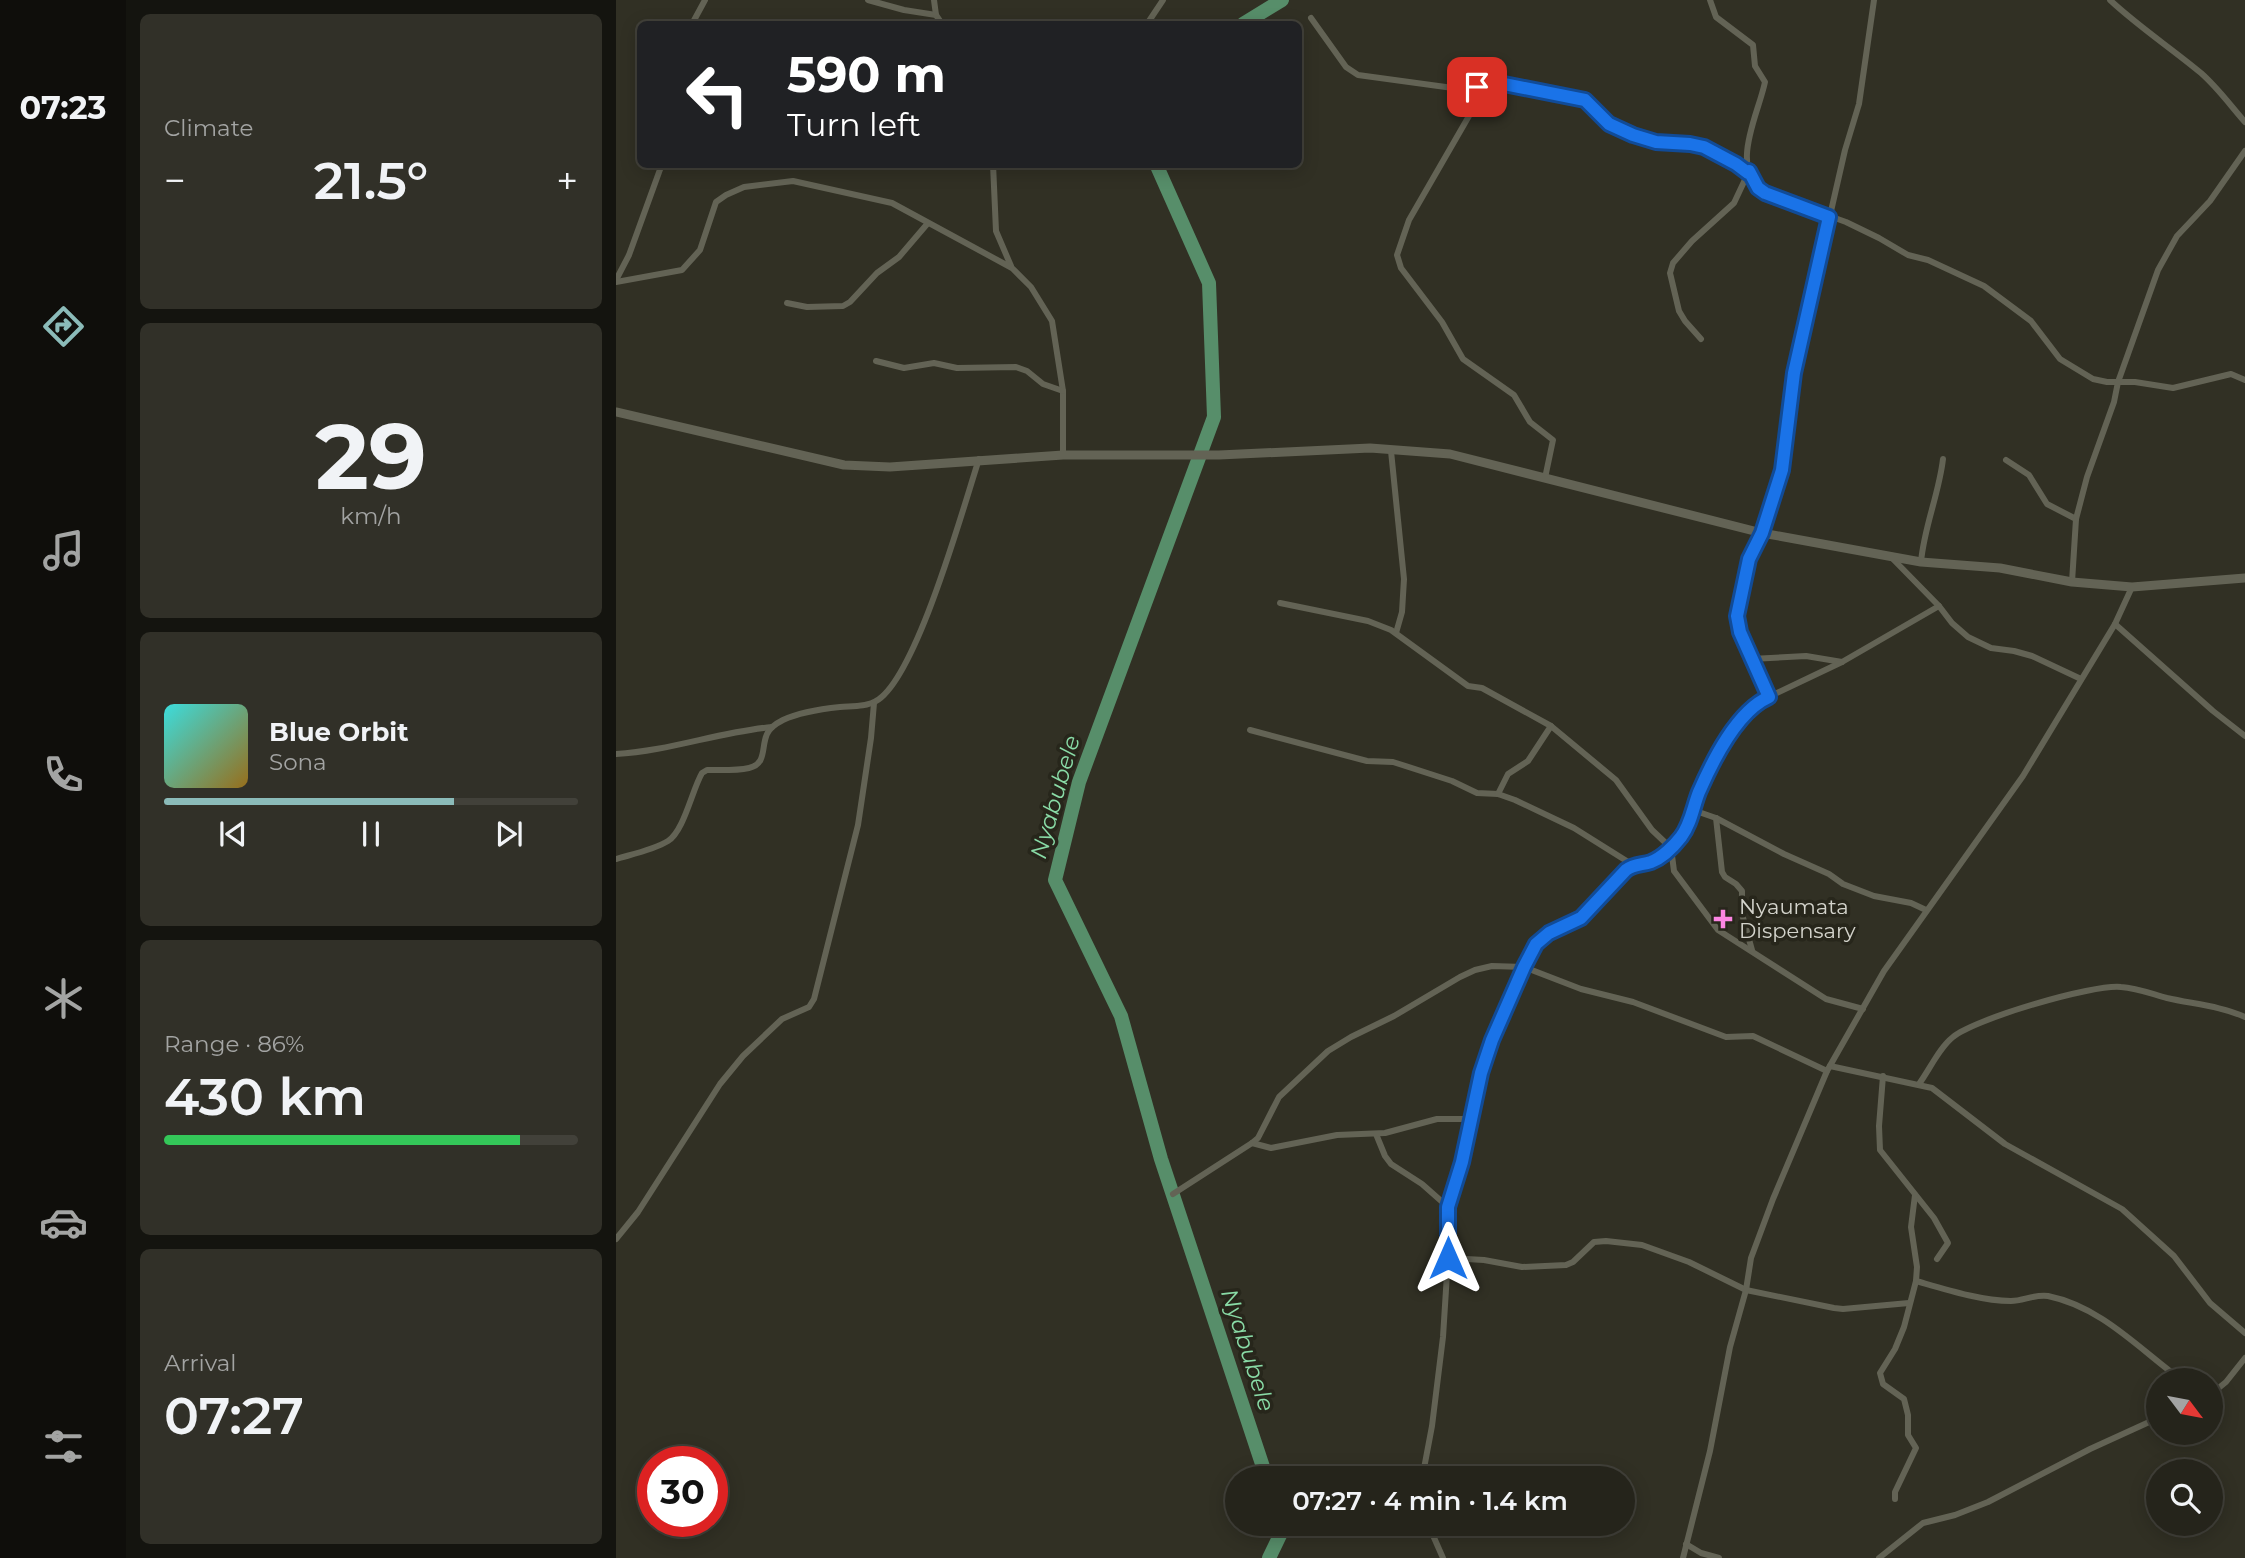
<!DOCTYPE html>
<meta charset="utf-8">
<style>
:root{--surface:#25241b;--page:#313028;--text:#f1f3f6;--muted:#a3a4a3;--line:#42413a;--accent:#8bbbb9}
body{margin:0;font-family:Montserrat,sans-serif;background:var(--page);color:var(--text);height:100vh;display:flex;flex-direction:column;font-size:26px;white-space:nowrap}
*{box-sizing:border-box;margin:0}
p{font-size:23px;color:var(--muted)}
.icon{flex:none;width:38px;height:38px;fill:none;stroke:currentColor;stroke-width:2;stroke-linecap:round;stroke-linejoin:round}
.map{position:relative;flex:1;overflow:hidden}
.panel{display:flex;flex-direction:column;gap:14px;padding:14px;background:#14140f;width:490px}
.panel>*{flex:none}
.hud{position:absolute;left:21px;top:21px;width:665px;height:147px;border-radius:10px;box-shadow:0 4px 18px #0003,0 0 0 2px var(--line);background:#202124;color:#fff;overflow:hidden}
.needle{width:46px;rotate:122deg}
.buttons{position:absolute;left:1530px;top:1368px;display:grid;gap:14px}
.buttons a{display:grid;place-items:center;width:77px;height:77px;border-radius:50%;background:var(--surface);box-shadow:0 4px 18px #0003,0 0 0 2px var(--line);font-size:35px}
.speed{position:absolute;left:21px;top:1446px;display:flex;gap:14px;font-size:35px;font-weight:700;text-align:center}
.speed>*{display:grid;place-content:center;width:91px;height:91px;border-radius:50%;background:var(--surface);box-shadow:0 4px 18px #0003,0 0 0 2px var(--line);line-height:1}
.speed .limit{border:10px solid #d22;background:#fff;color:#111}
.pin{position:absolute;display:grid;place-items:center;width:60px;height:60px;color:#fff;margin:-30px;border-radius:14px;box-shadow:0 4px 10px #0006}
.me{position:absolute;width:77px;margin:-38px;rotate:0deg;stroke-linejoin:round;filter:drop-shadow(0 0 5px #0008)}
.turn{display:flex;align-items:center;gap:24px;height:147px;padding:0 35px;font-size:32px}
.turn .icon{width:91px;height:91px;stroke-width:2.5}
.turn b{display:block;font-size:49px;line-height:60px}
.big{font-size:52px;font-weight:600;line-height:1.1}
.panel .tile{flex:1;display:flex;flex-direction:column;justify-content:center;gap:10px;min-width:0;padding:0 24px;border-radius:10px;background:var(--page)}
.panel .dial{align-items:center;gap:0}
.dial b{font-size:91px;line-height:1}
.song{display:flex;align-items:center;gap:21px}
.cover{width:84px;height:84px;border-radius:10px;background:linear-gradient(135deg,hsl(180 70% 55%),hsl(40 70% 35%))}
.played{height:7px;border-radius:4px;background:linear-gradient(90deg,var(--accent) 70%,var(--line) 70%)}
.keys{display:flex;justify-content:space-around;direction:ltr}
.heat{display:flex;justify-content:space-between;align-items:center;font-size:38px;direction:ltr}
.charge{height:10px;border-radius:5px;background:linear-gradient(90deg,#34c759 86%,var(--line) 0)}
.trip{position:absolute;left:609px;top:1466px;width:410px;height:70px;border-radius:35px;background:var(--surface);box-shadow:0 4px 18px #0003,0 0 0 2px var(--line);font-weight:600;line-height:70px;text-align:center}
main{display:flex;flex:1;min-height:0}
.dock{display:flex;flex-direction:column;width:126px;justify-content:space-around;align-items:center;background:#0f0e0b;color:var(--muted)}
.dock .icon{width:49px;height:49px}
.dock .on{color:var(--accent)}
.dock b{font-size:32px;color:var(--text)}
.map>svg:first-child{display:block}
.lines{fill:none;stroke-linecap:round;stroke-linejoin:round}
.river{stroke:#578e6a;stroke-width:14}
.street{stroke:#636355;stroke-width:6}
.secondary{stroke:#636355;stroke-width:9}
.route-casing{stroke:#114b97;stroke-width:18}
.route{stroke:#1a73e8;stroke-width:12}
.poi-dot{fill:#fc86e3;stroke:#27261b;stroke-width:2.5}
.labels{text-anchor:middle;stroke-width:7;stroke-linejoin:round;paint-order:stroke}
.poi-label{font-size:21px;fill:#d3d3cb;stroke:#27261b;text-anchor:start}
.water-label{font-size:23px;font-style:italic;fill:#89dba6;stroke:#27261b}
</style>
<main>
<nav class="dock">
<b>07:23</b>
<svg class="icon on" aria-label="directions" viewBox="0 0 24 24"><path d="M12 3l9 9-9 9-9-9zM9 14v-3h6M13 9l2 2-2 2"/></svg>
<svg class="icon" aria-label="music" viewBox="0 0 24 24"><path d="M9 18V5l10-2v13"/><circle cx="6" cy="18" r="3"/><circle cx="16" cy="16" r="3"/></svg>
<svg class="icon" aria-label="phone" viewBox="0 0 24 24"><path d="M5 4h4l2 5-3 2q2 4 5 5l2-3 5 2v4C11 20 4 13 5 4z"/></svg>
<svg class="icon" aria-label="climate" viewBox="0 0 24 24"><path d="M12 3v18M4 7l16 10M4 17L20 7"/></svg>
<svg class="icon" aria-label="car" viewBox="0 0 24 24"><path d="M5 17H2v-5l4-1 3-4h7l3 4 3 1v5h-3M9 17h6M6 11h13"/><circle cx="7" cy="17" r="2"/><circle cx="17" cy="17" r="2"/></svg>
<svg class="icon" aria-label="filters" viewBox="0 0 24 24"><path d="M4 7h16M4 17h16"/><circle cx="9" cy="7" r="2"/><circle cx="15" cy="17" r="2"/></svg>
</nav>
<section class="panel">
<div class="tile"><p>Climate</p>
<div class="heat"><a>−</a><b class="big">21.5°</b><a>+</a></div>
</div>
<div class="tile dial"><b>29</b><p>km/h</p></div>
<div class="tile">
<div class="song"><i class="cover"></i><div><b>Blue Orbit</b><p>Sona</p></div></div>
<div class="played"></div>
<div class="keys"><svg class="icon" aria-label="previous" viewBox="0 0 24 24"><path d="M18 5L8 12l10 7zM5 5v14"/></svg><svg class="icon" aria-label="pause" viewBox="0 0 24 24"><path d="M8 5v14M16 5v14"/></svg><svg class="icon" aria-label="next" viewBox="0 0 24 24"><path d="M6 5l10 7-10 7zM19 5v14"/></svg></div>
</div>
<div class="tile"><p>Range · 86%</p><b class="big">430 km</b><div class="charge"></div></div>
<div class="tile"><p>Arrival</p><b class="big">07:27</b></div>
</section>
<div class="map">
<svg width="1629" height="1558" viewBox="0 0 1629 1558">
<rect width="100%" height="100%" fill="#313024"/>
<g class="lines">
<g class="river">
<path d="M627 24 666 0"/>
<path d="M540 164 593 283 598 417 463 782 439 880 505 1016 545 1159 651 1479"/>
<path d="M653 1558 667 1529 666 1524"/>
</g>
<g class="street">
<path d="M252 0 288 10 320 15"/>
<path d="M318 0 320 15 326 24"/>
<path d="M1094 0 1100 17 1137 45 1139 66 1149 82C1142 116 1112 168 1149 193L1230 222 1263 238 1292 255 1312 260 1368 286 1415 321 1444 359 1477 379 1491 382H1519L1557 388 1615 374 1629 380"/>
<path d="M1494 0C1523 27 1555 48 1585 73 1602 88 1614 105 1629 122"/>
<path d="M695 18 730 67 742 75 837 88H855L878 82 969 100 989 122 1017 135 1040 142 1074 144 1088 147 1120 164 1132 173"/>
<path d="M76 24 89 0"/>
<path d="M531 24 547 0"/>
<path d="M872 83 793 220 781 255 785 268 826 322 847 359 898 395 914 422 937 440 929 478"/>
<path d="M377 164 380 231 395 266"/>
<path d="M0 280 13 255 46 164"/>
<path d="M0 282 66 270 84 250 100 202 110 195 128 187 177 181 276 203 396 268 415 287 436 321 447 391V455"/>
<path d="M171 303 191 307 227 306 234 302 261 273 283 257 312 223"/>
<path d="M1085 339 1069 321 1063 311 1054 273 1057 263 1076 241 1118 203 1133 171"/>
<path d="M260 361 288 368 318 363 341 368 400 367 411 371 427 384 447 391"/>
<path d="M775 451 788 579 786 612 780 633"/>
<path d="M1390 460 1413 475 1431 504 1460 519"/>
<path d="M1275 557 1323 606 1336 623 1352 637 1375 648 1398 651 1416 656 1465 679"/>
<path d="M1305 562C1308 527 1323 494 1327 459"/>
<path d="M1456 582 1460 519 1471 477 1498 402 1502 382 1542 270 1561 236 1594 201 1629 151"/>
<path d="M664 603 752 621 775 630 852 686 866 688 935 726 1000 780 1036 830 1055 848 1058 871 1102 930 1210 999 1247 1009"/>
<path d="M1499 624 1597 711 1629 736"/>
<path d="M1135 659 1190 656 1226 662"/>
<path d="M1153 697 1124 632 1121 616 1133 560 1146 533 1166 470 1178 373 1229 150 1243 104 1258 0"/>
<path d="M634 730 751 761 777 762 836 781 861 793 882 794 899 800 958 828 1017 865"/>
<path d="M0 754C53 751 103 732 156 727"/>
<path d="M882 794 892 774 912 761 935 726"/>
<path d="M1077 810 1100 818 1168 854 1213 874 1227 884 1258 896 1295 903 1310 910"/>
<path d="M1100 818 1106 872 1109 877 1120 884 1126 891V914L1136 950"/>
<path d="M0 859C17 854 37 850 52 841 68 831 76 790 86 773L91 770C104 770 119 771 133 768 151 764 145 747 151 734 154 727 161 723 167 720 184 712 205 709 224 707 235 706 250 707 260 701 300 679 347 508 363 459"/>
<path d="M1214 1066 1316 1088 1389 1144 1506 1209 1558 1256 1594 1303 1629 1333"/>
<path d="M1267 1076 1263 1126 1264 1150 1318 1218 1332 1243 1321 1259"/>
<path d="M1303 1084C1314 1069 1323 1048 1337 1037 1358 1019 1477 984 1505 987 1521 988 1536 994 1551 998 1577 1004 1605 1006 1629 1017"/>
<path d="M760 1134 769 1156 775 1164 806 1184 832 1207"/>
<path d="M636 1143 655 1148 721 1135 769 1133 821 1119H854"/>
<path d="M557 1194 636 1143 642 1138 663 1097 712 1051 735 1037 778 1016 844 977 859 970 876 966 908 967 965 989 1017 1002 1110 1037 1137 1036 1211 1071"/>
<path d="M0 1239 22 1212 104 1084 127 1056 166 1019 193 1007 198 999 242 825 255 738 258 703"/>
<path d="M832 1258 868 1260 906 1267 950 1265 957 1262 978 1242 990 1241 1026 1245 1073 1262 1130 1290 1218 1308 1227 1309 1293 1303"/>
<path d="M1300 1281C1328 1289 1366 1301 1395 1301 1407 1301 1419 1294 1432 1296 1486 1307 1524 1350 1567 1381"/>
<path d="M1594 1395 1610 1382 1629 1358"/>
<path d="M806 1479 816 1426 827 1337 832 1258V1207L847 1162 865 1073 894 998 921 944 933 933 965 918 1010 870C1018 864 1026 865 1035 862 1046 858 1057 846 1064 838 1075 825 1077 807 1083 792 1096 760 1115 724 1142 702L1226 662 1323 606"/>
<path d="M1279 1499V1492L1300 1448 1292 1435V1415L1288 1399 1267 1384 1264 1373 1279 1349 1288 1327 1300 1281 1301 1267 1295 1227 1299 1195"/>
<path d="M812 1524 827 1558"/>
<path d="M1070 1544 1085 1553 1103 1558"/>
<path d="M1067 1558 1094 1451 1114 1347 1130 1290 1135 1258 1157 1199 1211 1071 1268 971 1407 776 1499 624 1516 587"/>
<path d="M1263 1558 1307 1523 1339 1515 1372 1502 1474 1449 1542 1418"/>
</g>
<path class="secondary" d="M0 412 228 465 274 467 447 455H603L754 448 834 454 1146 533 1305 562 1384 568 1456 582 1516 587 1629 578"/>
</g>
<g class="lines">
<g class="route-casing">
<path id="route" d="M832 1258V1207L846 1162 865 1073 876 1040 908 967 920 944 933 933 965 918 1010 870C1018 864 1026 865 1035 862 1046 858 1058 846 1065 837 1075 824 1077 807 1083 792 1097 760 1121 711 1153 697L1124 632 1121 616 1133 559 1146 533 1166 470 1178 373 1213 217 1149 193 1142 188 1133 171 1132 173 1120 164 1088 147 1074 144 1040 142 1017 135 993 124 969 100 878 82 861 87"/>
</g>
<use href="#route" class="route"/>
</g>
<path class="poi-dot" d="M1103.5 908.5h7v7h7v7h-7v7h-7v-7h-7v-7h7z"/>
<g class="labels">
<g class="poi-label">
<text x="1123" y="914">Nyaumata<tspan x="1123" dy="24">Dispensary</tspan></text>
</g>
<g class="water-label">
<text transform="translate(439 797) rotate(-74)" y="8">Nyabubele</text>
<text transform="translate(632 1350) rotate(72)" y="8">Nyabubele</text>
</g>
</g>
</svg>
<div class="buttons">
<a><svg class="needle" viewBox="-14 -14 28 28"><path d="M0-13l5 13h-10z" fill="#e53935"/><path d="M0 13l5-13h-10z" fill="#a3a4a3"/></svg></a>
<a><svg class="icon" aria-label="search" viewBox="0 0 24 24"><circle cx="10" cy="10" r="6"/><path d="M15 15l6 6"/></svg></a>
</div>
<div class="speed"><div class="limit">30</div></div>
<div class="pin" style="left:861px;top:87px;background:#d93025"><svg class="icon" aria-label="arrive" viewBox="0 0 24 24"><path d="M6 21V4h12l-3 4 3 4H6"/></svg></div>
<svg class="me" style="left:832px;top:1258px" viewBox="-20 -20 40 40"><path d="M0-17L14 15 0 8-14 15z" fill="#1a73e8" stroke="#fff" stroke-width="4"/></svg>
<div class="trip">07:27 · 4 min · 1.4 km</div>
<div class="hud">
<div class="turn"><svg class="icon" aria-label="left" viewBox="0 0 24 24"><path d="M17 20v-9H6M10 6l-5 5 5 5"/></svg><div><b>590 m</b>Turn left</div></div>
</div>
</div>
</main>
